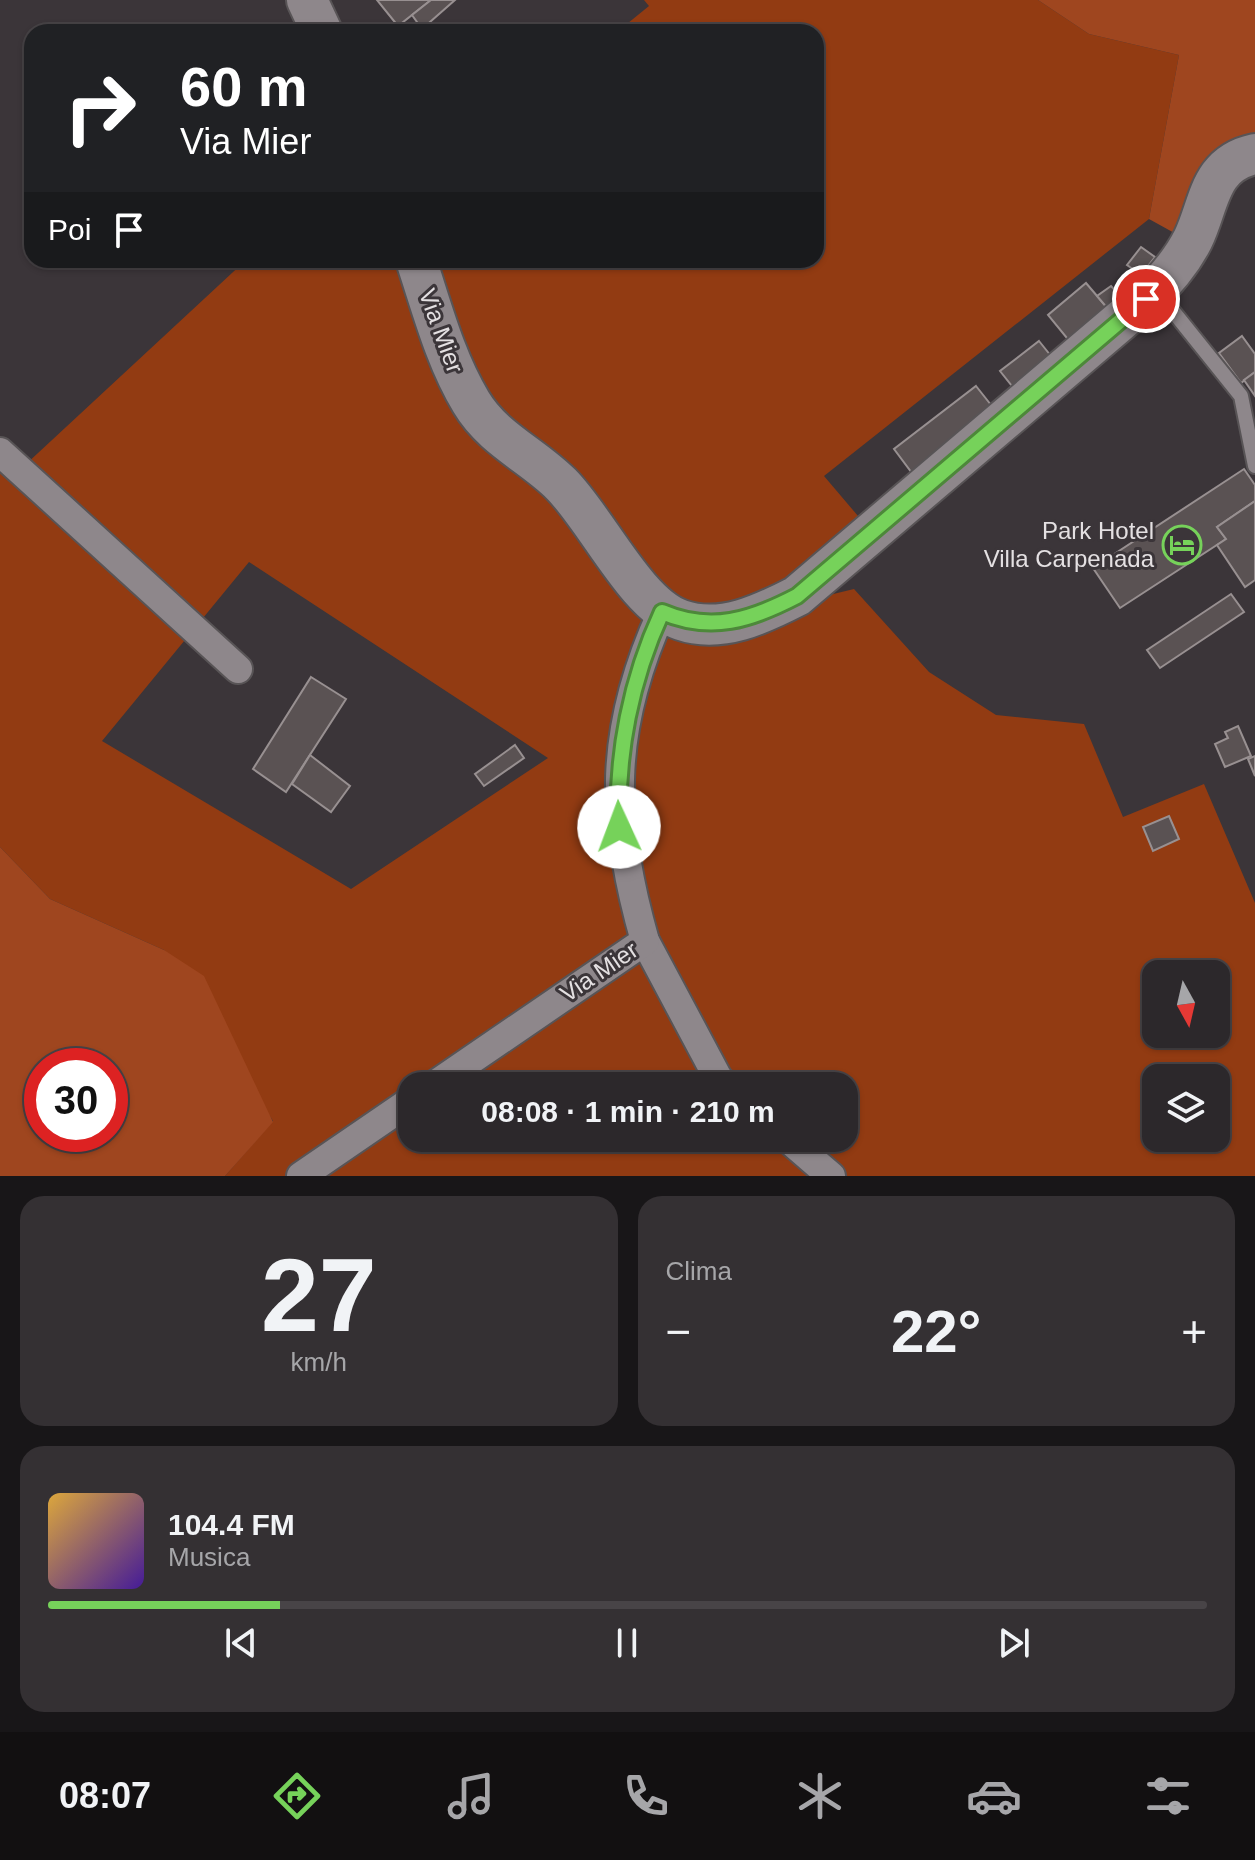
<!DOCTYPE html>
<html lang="it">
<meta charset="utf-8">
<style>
:root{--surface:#2c282b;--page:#343033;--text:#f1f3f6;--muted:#a6a6a9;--line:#484447;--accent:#76d25a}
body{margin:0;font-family:Arial,sans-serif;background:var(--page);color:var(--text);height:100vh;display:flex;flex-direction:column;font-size:30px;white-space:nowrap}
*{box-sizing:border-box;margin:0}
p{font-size:26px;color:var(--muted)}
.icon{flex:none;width:44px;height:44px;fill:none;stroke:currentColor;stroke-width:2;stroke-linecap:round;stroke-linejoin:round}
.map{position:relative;height:1176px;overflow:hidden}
.sheet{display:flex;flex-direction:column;gap:20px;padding:20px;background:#181618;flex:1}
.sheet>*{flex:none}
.banner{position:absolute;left:24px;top:24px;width:800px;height:244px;border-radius:24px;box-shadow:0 2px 6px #0004,0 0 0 2px var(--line);background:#202124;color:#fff;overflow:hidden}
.needle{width:52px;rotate:172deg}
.controls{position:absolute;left:1142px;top:960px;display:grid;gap:16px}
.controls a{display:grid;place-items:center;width:88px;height:88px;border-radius:16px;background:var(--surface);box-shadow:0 2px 6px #0004,0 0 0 2px var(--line);font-size:40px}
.speed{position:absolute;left:24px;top:1048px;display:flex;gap:16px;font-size:40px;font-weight:700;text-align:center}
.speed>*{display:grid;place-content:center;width:104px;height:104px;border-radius:50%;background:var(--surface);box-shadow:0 2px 6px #0004,0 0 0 2px var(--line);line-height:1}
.speed .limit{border:12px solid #d22;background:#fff;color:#111}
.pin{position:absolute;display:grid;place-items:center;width:68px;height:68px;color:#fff;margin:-34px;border:4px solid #fff;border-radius:50%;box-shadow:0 2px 8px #0007}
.me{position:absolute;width:88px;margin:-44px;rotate:358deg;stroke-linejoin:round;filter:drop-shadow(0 0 6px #0008)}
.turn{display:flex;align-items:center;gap:28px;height:168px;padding:0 24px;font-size:36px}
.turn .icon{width:104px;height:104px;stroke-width:2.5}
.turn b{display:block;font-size:56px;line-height:68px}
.then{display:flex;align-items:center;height:76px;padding:0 24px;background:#0003;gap:16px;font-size:30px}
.big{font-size:60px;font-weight:700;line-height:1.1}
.sheet .tile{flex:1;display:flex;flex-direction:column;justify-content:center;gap:12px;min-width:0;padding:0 28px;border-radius:24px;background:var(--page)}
.sheet .dial{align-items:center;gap:0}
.dial b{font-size:104px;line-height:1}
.song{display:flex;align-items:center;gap:24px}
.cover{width:96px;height:96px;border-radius:12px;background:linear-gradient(135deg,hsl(40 70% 55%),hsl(260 70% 35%))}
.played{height:8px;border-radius:4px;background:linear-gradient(90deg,var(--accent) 20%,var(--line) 20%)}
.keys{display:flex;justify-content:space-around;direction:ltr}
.heat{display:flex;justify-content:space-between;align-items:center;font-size:44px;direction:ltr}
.sheet .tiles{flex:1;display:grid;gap:20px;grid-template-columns:1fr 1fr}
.tile:last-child{grid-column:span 2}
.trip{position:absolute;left:398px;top:1072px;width:460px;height:80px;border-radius:24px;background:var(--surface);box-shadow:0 2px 6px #0004,0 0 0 2px var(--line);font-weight:700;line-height:80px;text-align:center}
.dock{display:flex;height:128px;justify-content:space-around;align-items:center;background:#121011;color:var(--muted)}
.dock .icon{width:56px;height:56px}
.dock .on{color:var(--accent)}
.dock b{font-size:36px;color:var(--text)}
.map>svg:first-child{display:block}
.green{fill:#923b12;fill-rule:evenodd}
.forest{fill:#9f461f;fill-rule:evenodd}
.building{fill:#5a5253;stroke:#989091;stroke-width:2}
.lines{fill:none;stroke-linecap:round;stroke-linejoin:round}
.lane-casing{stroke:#585456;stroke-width:18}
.street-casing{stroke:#585456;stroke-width:32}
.secondary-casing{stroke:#585456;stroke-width:44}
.lane{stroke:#8e878b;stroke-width:14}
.street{stroke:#8e878b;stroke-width:28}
.secondary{stroke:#8e878b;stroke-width:40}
.route-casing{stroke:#4d883a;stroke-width:20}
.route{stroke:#76d25a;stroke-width:14}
.labels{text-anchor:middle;stroke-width:6;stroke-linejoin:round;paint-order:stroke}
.street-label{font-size:24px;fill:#e4e0e2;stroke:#3b3539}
.poi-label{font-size:24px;fill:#e4e0e2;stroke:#3b3539;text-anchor:end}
</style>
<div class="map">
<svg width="1255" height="1176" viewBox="0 0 1255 1176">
<rect width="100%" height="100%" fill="#3b3539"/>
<path class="green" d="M644 0H1038L1089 34 1179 55 1149 219 824 476 875 536 796 603 854 589 929 672 996 715 1084 724 1123 817 1204 784 1255 903V1176H225L273 1121 164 950 50 899 0 847V445L24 466 246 260H816V32H617L649 6ZM249 562 548 758 351 889 102 741ZM1156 974H1216V1034H1156ZM1156 1078H1216V1138H1156ZM412 1086H844V1138H412Z"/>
<g class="forest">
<path d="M1038 0H1255V150L1187 240 1149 219 1179 55 1089 34Z"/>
<path d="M0 847 50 899 164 950 204 976 273 1122 225 1176H0ZM42 1066H110V1134H42Z"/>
</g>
<g class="building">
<path d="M377 0H431L398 26Z"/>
<path d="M431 0H455L422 29 412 15Z"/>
<path d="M1141 247 1155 257 1141 275 1127 265Z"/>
<path d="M1086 283 1109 310 1071 343 1048 315Z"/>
<path d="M1111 286 1123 299 1109 310 1097 296Z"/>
<path d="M1242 336 1255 354V372L1241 383 1219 353Z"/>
<path d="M1039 341 1055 361 1016 391 1000 371Z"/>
<path d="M1255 372V396L1244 380Z"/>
<path d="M976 386 995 410 912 473 894 449Z"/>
<path d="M1244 469 1255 485V501L1217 527 1226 539 1120 608 1093 568Z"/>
<path d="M1255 501V580L1245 587 1217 545 1226 539 1217 527Z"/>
<path d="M1231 594 1244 612 1160 668 1147 650Z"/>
<path d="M311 677 346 699 286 792 253 769Z"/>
<path d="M1238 726 1251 756 1225 767 1215 744 1228 738 1225 732Z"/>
<path d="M515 745 524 758 484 786 475 774Z"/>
<path d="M310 755 350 786 331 812 292 784Z"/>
<path d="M1255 756V776L1248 759Z"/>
<path d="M1169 816 1179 839 1153 851 1143 827Z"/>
</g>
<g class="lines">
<g class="lane-casing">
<path id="lane" d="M1156 290 1241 396 1255 466"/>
</g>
<g class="street-casing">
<g id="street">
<path d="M0 452 238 669"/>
<path d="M645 941 718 1078 726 1086"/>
<path d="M433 1086 645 941C610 819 608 730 662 612"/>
<path d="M787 1138 831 1176"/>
<path d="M301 1176 412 1100"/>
</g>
</g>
<g class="secondary-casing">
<g id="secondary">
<path d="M307 0 322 32"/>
<path d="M416 260C432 308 445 359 471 402 493 439 532 455 561 484 597 520 636 605 681 620 721 634 762 614 797 596L1146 299C1165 281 1181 263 1193 239 1210 204 1208 164 1255 154"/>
</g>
</g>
<use href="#lane" class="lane"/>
<use href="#street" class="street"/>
<use href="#secondary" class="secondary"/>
</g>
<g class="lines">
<g class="route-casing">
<path id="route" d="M619 827C616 754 631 679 662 612 711 633 751 620 797 596L1146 299"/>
</g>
<use href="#route" class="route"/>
</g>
<defs>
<g id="hotel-ring" transform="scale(2)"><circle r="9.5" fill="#3b3539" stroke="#76d25a" stroke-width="1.5"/><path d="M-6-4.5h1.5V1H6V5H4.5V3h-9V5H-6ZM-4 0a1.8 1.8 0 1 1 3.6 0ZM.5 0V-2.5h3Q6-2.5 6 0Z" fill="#76d25a"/></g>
</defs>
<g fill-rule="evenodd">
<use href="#hotel-ring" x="1182" y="545"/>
</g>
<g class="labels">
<g class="street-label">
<text transform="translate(441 331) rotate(70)" y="8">Via Mier</text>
<text transform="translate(599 972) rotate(-34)" y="8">Via Mier</text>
</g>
<g class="poi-label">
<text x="1154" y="539">Park Hotel<tspan x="1154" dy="28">Villa Carpenada</tspan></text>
</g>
</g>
</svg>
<div class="controls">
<a><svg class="needle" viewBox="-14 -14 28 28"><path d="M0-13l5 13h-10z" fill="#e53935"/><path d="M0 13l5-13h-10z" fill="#a6a6a9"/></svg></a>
<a><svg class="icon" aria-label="layers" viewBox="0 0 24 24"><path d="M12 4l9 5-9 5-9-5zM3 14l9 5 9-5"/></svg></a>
</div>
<div class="speed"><div class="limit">30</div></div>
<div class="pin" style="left:1146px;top:299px;background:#d93025"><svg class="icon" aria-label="arrive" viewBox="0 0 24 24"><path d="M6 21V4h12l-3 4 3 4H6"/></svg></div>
<svg class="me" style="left:619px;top:827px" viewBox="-20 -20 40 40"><circle r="19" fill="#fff"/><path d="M0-13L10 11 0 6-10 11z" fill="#76d25a"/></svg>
<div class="trip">08:08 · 1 min · 210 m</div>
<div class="banner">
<div class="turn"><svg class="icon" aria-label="right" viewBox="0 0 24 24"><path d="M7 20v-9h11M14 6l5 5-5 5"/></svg><div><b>60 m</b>Via Mier</div></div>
<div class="then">Poi<svg class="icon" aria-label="arrive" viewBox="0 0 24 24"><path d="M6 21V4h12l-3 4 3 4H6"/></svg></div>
</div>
</div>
<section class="sheet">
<div class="tiles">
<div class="tile dial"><b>27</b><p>km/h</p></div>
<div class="tile"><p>Clima</p>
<div class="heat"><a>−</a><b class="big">22°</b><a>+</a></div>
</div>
<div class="tile">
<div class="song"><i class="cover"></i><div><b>104.4 FM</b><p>Musica</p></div></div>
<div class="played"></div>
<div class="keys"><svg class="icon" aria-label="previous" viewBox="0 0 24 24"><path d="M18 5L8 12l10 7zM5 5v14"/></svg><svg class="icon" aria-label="pause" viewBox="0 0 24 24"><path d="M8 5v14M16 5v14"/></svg><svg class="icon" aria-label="next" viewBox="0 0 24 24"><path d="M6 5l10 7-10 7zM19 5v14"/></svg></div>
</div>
</div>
</section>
<nav class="dock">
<b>08:07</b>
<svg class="icon on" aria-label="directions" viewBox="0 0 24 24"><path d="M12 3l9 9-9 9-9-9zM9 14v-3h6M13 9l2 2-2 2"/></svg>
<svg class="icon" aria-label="music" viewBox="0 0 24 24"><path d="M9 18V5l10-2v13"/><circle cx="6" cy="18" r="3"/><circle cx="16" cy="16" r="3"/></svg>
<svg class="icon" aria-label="phone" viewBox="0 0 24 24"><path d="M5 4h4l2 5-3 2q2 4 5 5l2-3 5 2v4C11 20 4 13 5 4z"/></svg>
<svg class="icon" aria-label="climate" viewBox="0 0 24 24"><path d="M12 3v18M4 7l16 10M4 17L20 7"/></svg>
<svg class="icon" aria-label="car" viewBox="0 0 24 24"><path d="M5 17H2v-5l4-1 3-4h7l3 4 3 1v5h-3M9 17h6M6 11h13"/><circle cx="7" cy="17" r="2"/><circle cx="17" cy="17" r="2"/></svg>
<svg class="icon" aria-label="filters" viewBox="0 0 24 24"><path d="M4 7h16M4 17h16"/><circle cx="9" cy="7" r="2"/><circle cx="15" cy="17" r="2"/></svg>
</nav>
